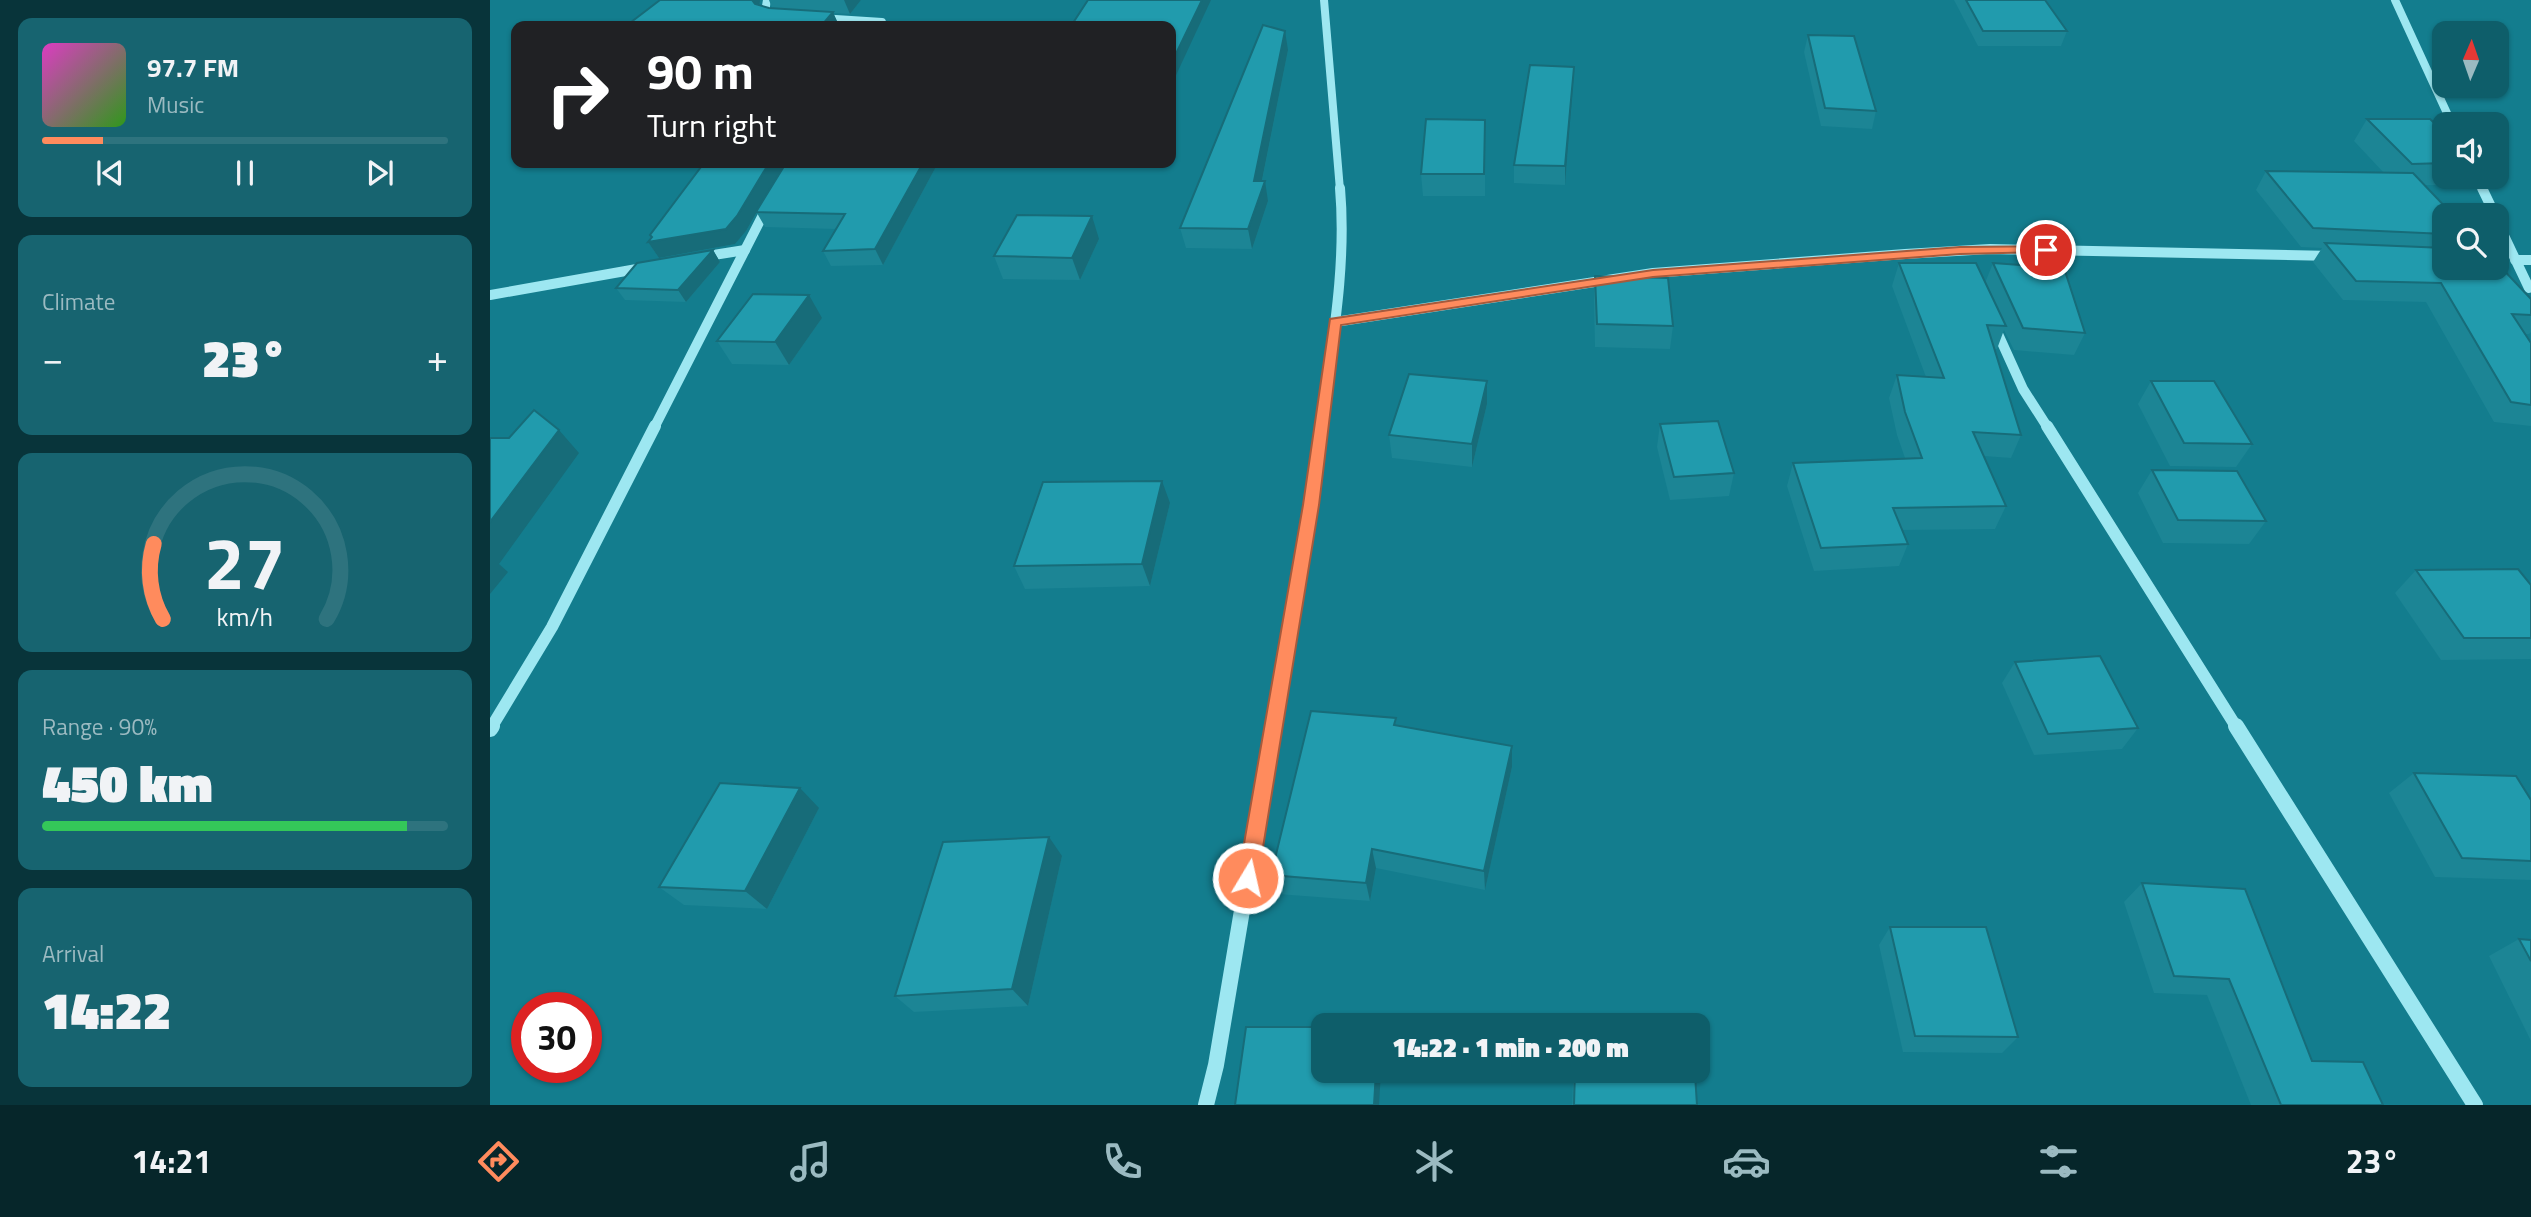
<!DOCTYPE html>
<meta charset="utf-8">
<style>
:root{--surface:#0e5e6a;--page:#176470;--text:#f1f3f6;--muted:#9bbac1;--line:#2e737e;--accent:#ff8b5d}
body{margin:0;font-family:"Titillium Web",sans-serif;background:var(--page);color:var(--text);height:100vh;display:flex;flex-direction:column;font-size:26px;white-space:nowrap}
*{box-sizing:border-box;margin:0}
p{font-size:23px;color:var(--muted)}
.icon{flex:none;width:38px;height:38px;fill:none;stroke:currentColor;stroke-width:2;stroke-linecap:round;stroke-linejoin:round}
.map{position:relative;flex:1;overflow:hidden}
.panel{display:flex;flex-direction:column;gap:18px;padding:18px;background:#08343a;width:490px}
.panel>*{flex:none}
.top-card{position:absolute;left:21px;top:21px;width:665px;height:147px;border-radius:14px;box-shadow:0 2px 5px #0004;background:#202124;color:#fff;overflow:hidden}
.needle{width:46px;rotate:2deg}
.controls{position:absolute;left:1942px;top:21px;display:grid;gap:14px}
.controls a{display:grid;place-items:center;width:77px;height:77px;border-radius:14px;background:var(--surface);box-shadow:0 2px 5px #0004;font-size:35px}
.speed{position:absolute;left:21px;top:992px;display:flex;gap:14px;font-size:35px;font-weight:700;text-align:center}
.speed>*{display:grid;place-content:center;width:91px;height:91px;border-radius:50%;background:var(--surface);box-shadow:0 2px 5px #0004;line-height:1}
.speed .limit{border:10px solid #d22;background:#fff;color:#111}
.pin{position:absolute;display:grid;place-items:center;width:60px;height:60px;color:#fff;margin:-30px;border:4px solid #fff;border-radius:50%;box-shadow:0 2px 7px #0007}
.me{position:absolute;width:77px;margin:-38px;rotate:9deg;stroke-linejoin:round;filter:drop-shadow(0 0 5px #0008)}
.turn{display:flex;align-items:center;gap:24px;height:147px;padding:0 21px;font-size:32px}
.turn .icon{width:91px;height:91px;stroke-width:2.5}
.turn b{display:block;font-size:49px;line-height:60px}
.big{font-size:52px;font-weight:800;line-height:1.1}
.panel .tile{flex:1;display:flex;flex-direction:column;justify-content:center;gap:10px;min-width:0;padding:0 24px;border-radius:14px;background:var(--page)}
.panel .dial{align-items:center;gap:0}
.dial svg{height:182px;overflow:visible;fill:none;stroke:var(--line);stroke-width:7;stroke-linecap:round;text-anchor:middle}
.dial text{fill:var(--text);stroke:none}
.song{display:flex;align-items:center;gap:21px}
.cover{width:84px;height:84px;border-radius:10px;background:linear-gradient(135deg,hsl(310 70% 55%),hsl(110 70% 35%))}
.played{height:7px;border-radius:4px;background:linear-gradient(90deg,var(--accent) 15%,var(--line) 15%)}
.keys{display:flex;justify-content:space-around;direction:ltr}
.heat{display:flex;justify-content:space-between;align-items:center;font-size:38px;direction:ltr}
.charge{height:10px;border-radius:5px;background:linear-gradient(90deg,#34c759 90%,var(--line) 0)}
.trip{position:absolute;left:821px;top:1013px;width:399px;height:70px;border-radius:14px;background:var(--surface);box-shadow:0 2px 5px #0004;font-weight:800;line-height:70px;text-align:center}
.tab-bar{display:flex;height:112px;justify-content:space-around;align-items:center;background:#06262a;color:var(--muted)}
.tab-bar .icon{width:49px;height:49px}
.tab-bar .current{color:var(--accent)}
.tab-bar b{font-size:32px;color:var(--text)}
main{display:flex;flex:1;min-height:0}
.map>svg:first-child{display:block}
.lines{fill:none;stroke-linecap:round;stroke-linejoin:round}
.minor-far3{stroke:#9de7f1;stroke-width:8}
.minor-far2{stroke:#9de7f1;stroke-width:10}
.minor-far1{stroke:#9de7f1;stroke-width:12}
.minor{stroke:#9de7f1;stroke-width:16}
.wall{fill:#1c8595}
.shaded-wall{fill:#176c79}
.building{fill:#219bad;stroke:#176c79;stroke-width:2}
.route{fill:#ff8b5d;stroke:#a65a3c;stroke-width:2}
</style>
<main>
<section class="panel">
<div class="tile">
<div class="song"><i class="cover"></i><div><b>97.7 FM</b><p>Music</p></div></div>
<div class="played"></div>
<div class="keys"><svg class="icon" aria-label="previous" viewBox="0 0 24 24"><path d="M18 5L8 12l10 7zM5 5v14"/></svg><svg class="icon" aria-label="pause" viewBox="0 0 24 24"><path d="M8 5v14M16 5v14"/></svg><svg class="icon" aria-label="next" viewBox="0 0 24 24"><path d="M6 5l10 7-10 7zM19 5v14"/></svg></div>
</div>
<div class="tile"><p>Climate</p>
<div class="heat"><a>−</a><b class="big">23°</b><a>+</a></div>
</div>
<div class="tile dial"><svg viewBox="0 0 100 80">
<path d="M14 69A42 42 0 1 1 86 69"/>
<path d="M14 69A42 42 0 0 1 10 36" stroke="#ff8b5d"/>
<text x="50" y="56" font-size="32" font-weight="700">27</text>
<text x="50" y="72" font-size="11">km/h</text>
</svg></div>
<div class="tile"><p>Range · 90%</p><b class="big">450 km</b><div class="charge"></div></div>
<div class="tile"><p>Arrival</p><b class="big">14:22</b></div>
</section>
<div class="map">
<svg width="2041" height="1105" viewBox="0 0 2041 1105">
<rect width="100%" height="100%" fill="#137d8e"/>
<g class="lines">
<g class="minor-far3">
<path d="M277 0 275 12 284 15"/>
<path d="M834 0 850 190"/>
<path d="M1905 0 1962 124"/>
<path d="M330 18 392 22 393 26"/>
<path d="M1987 177 1993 190"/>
</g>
<g class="minor-far2">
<path d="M1992 188 2005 215"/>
<path d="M2007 221 2039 288"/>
<path d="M211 257 255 250"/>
<path d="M2025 260H2041"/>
<path d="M0 295 158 267"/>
<path d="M845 322 1163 273 1415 254 1500 249 1844 256"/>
<path d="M1504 325 1533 389 1558 428"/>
<path d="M164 428 277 207"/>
<path d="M831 428C841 349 857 268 850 188"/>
</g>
<g class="minor-far1">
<path d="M1557 426 1747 728"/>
<path d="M1 728 62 627 165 426"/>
<path d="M783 728 821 505 831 426"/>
</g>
<g class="minor">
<path d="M1746 726 1985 1105"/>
<path d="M0 729 2 726"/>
<path d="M716 1105 726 1065 783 726"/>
</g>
</g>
<g class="wall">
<path d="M270 0V5L279 8 286 9 282 8 279 0H371L360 14 343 13 349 25 136 26Z"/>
<path d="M1464 0H1555L1577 31 1571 46H1488Z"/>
<path d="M1318 35 1386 111 1382 129 1331 126 1314 52Z"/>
<path d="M798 50 772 181 778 201 762 249 696 248 690 228Z"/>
<path d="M1083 84 1075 185 1024 183V165Z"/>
<path d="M1877 119 1955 133V177H1979L1972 185H1935L1955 215V268L2041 299V332L2039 334H2035L2041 343V426L2004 422 1936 302 1853 300 1823 262 1832 248 1811 247 1766 190 1776 171 1894 173 1864 141Z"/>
<path d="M995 120V196H933L931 174Z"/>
<path d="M448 163 393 265 341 266 333 251 346 229 275 227 267 213 256 231 245 244 169 258 158 242 162 238 160 235Z"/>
<path d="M609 239 590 280 513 279 504 256Z"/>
<path d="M223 250 230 262 196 302 135 300 126 288Z"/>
<path d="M1409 263 1495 283 1503 263 1595 333 1584 355 1524 350 1514 330 1507 349H1504L1531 435 1521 458 1494 456 1516 506 1505 529 1412 530 1418 544 1409 566 1324 571 1297 486 1303 463 1415 458 1407 435 1399 398 1407 375 1436 377 1402 286Z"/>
<path d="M1105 276 1183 326 1180 349 1105 347 1104 299Z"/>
<path d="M332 318 299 365 242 364 227 341Z"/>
<path d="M1661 381 1762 444 1746 467 1680 466 1648 404Z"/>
<path d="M997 404 982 467 902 458 899 435Z"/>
<path d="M1170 424 1244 473 1239 496 1180 500 1167 447Z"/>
<path d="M1662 470 1776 521 1759 544 1673 543 1648 493Z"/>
<path d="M680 503 660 586 535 589 524 566Z"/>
<path d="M1926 570 2041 585V659L1951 660 1905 593Z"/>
<path d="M1525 662 1648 728 1632 749 1544 755 1512 683Z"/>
<path d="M1022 767 995 890 886 868 880 901 788 894 781 875Z"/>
<path d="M1924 773 2041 800V880L1945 877 1899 793Z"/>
<path d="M329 808 277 909 194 905 169 887Z"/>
<path d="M572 856 538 1006 424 1012 405 996Z"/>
<path d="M1652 883 1822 1061 1893 1105H1761L1717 995 1664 993 1634 902Z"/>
<path d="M1400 927 1528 1037 1512 1053 1413 1052 1389 945Z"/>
<path d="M2029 939 2041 940V1041L1999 956Z"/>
<path d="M1084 1071 1207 1105H1082L1083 1083Z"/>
</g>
<g class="shaded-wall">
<path d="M262 0H270L269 13Z"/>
<path d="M354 0H371L360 14Z"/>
<path d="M712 0H721L681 86V64Z"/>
<path d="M343 12 349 26 332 25Z"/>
<path d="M795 31 798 50 768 200 764 181Z"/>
<path d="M1084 67 1083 84 1075 185V166Z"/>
<path d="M279 163H298L283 184 256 231 245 244 169 258 158 242 274 169Z"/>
<path d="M433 163H448L393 265 385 249Z"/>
<path d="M775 181 778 201 762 249 758 229Z"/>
<path d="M602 216 609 239 590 280 582 258Z"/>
<path d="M223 250 230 262 196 302 188 290Z"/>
<path d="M319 295 332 318 299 365 285 342Z"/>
<path d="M997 381V404L982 467V444Z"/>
<path d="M69 430 89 453 9 564 18 572 0 594V522Z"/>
<path d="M672 481 680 503 660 586 652 564Z"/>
<path d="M1022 746V767L995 890 994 871Z"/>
<path d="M310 788 329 808 277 909 255 891Z"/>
<path d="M559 837 572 856 538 1006 522 989Z"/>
<path d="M882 849 886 868 880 901 876 883Z"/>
<path d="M886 1071H891L889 1105H884Z"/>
</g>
<g class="building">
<path d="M170 0H262L265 4 279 8 343 12 332 25 465 26H136Z"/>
<path d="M598 0H712L681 64V26H581Z"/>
<path d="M1476 0H1555L1577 31H1493Z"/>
<path d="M773 25 795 31 764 181H775L758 229 690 228Z"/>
<path d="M1318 35 1364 36 1386 111 1335 108Z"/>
<path d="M1040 65 1084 67 1075 166 1024 165Z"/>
<path d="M936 119 995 120 994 174H931Z"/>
<path d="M1877 119H1940L1955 133V163L1922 164Z"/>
<path d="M214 163H279L247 216 236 229 158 242 162 237 160 235Z"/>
<path d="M296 163H433L385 249 333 251 355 214 266 212Z"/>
<path d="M1776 171 1923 173 1963 215H1955V234L1823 228Z"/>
<path d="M527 215 602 216 582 258 504 256Z"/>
<path d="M1835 243 1955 248V268H2007V263L2041 299V315L2022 314 2041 343V405L2021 402 1951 283 1866 281Z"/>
<path d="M223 250 188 290 126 288 147 263Z"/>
<path d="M1409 263H1486L1516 326 1497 325 1531 435 1483 432 1516 506 1403 508 1418 544 1331 548 1303 463 1432 458 1415 412 1407 375 1454 378Z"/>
<path d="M1503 263 1574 268 1595 333 1533 328Z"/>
<path d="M1105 276 1178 278 1183 326 1107 324Z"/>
<path d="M263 294 319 295 285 342 227 341Z"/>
<path d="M919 374 997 381 982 444 899 435Z"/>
<path d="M1661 381H1724L1762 444 1694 443Z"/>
<path d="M44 410 69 430 0 522V438H19Z"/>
<path d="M1228 421 1244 473 1184 477 1170 424Z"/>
<path d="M1662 470 1747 471 1776 521 1688 520Z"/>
<path d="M672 481 652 564 524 566 553 482Z"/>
<path d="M2028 569 2041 585V638H1974L1926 570Z"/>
<path d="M1610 656 1648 728 1558 734 1525 662Z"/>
<path d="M821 711 906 718 904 725 1022 746 994 871 882 849 876 883 781 875Z"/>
<path d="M1924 773 2026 776 2041 800V861L1972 858Z"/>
<path d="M230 783 310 788 255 891 169 887Z"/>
<path d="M559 837 522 989 405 996 453 842Z"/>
<path d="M1652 883 1755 889 1822 1061 1873 1062 1893 1105H1791L1739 979 1684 976Z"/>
<path d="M1400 927H1496L1528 1037 1425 1036Z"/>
<path d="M2029 939 2041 940V961Z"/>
<path d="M756 1027H833V1071H886L884 1105H745Z"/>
<path d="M1085 1071H1143L1205 1074 1207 1105H1084Z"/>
</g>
<path class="route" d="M1556 246 1560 247V252L1470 254 1163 277 851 325 829 505 768 878 765 885 758 888 751 885 748 878 813 505 840 319 1163 270 1470 247Z"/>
</svg>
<div class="controls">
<a><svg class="needle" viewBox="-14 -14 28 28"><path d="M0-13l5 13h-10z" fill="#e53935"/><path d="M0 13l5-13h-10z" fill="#9bbac1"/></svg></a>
<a><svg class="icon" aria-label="sound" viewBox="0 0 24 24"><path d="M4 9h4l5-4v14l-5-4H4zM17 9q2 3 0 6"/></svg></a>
<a><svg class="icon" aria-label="search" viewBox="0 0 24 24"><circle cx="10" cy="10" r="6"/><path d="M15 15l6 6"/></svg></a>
</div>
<div class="speed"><div class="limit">30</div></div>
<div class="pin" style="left:1556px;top:250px;background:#d93025"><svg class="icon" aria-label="arrive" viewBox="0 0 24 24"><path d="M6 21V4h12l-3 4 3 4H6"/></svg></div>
<svg class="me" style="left:758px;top:878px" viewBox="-20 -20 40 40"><circle r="17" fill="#ff8b5d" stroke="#fff" stroke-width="3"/><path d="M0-11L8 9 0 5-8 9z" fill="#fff"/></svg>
<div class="trip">14:22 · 1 min · 200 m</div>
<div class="top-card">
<div class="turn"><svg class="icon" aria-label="right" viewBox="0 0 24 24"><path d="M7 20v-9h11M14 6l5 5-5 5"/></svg><div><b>90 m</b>Turn right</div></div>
</div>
</div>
</main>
<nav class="tab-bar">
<b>14:21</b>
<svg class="icon current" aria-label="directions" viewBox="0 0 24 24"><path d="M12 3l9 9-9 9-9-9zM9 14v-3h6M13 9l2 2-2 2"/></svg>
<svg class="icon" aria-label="music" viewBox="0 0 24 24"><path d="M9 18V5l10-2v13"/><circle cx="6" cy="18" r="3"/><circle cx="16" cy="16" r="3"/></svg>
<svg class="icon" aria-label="phone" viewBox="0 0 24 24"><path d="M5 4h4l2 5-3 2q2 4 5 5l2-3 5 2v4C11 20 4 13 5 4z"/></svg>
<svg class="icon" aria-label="climate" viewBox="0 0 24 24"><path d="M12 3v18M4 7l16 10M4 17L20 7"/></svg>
<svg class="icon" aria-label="car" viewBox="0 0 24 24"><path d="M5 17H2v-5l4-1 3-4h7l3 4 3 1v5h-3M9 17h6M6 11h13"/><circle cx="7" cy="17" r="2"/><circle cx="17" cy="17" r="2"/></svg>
<svg class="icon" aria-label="filters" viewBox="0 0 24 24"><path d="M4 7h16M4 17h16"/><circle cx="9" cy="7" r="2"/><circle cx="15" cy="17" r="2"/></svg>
<b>23°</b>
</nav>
